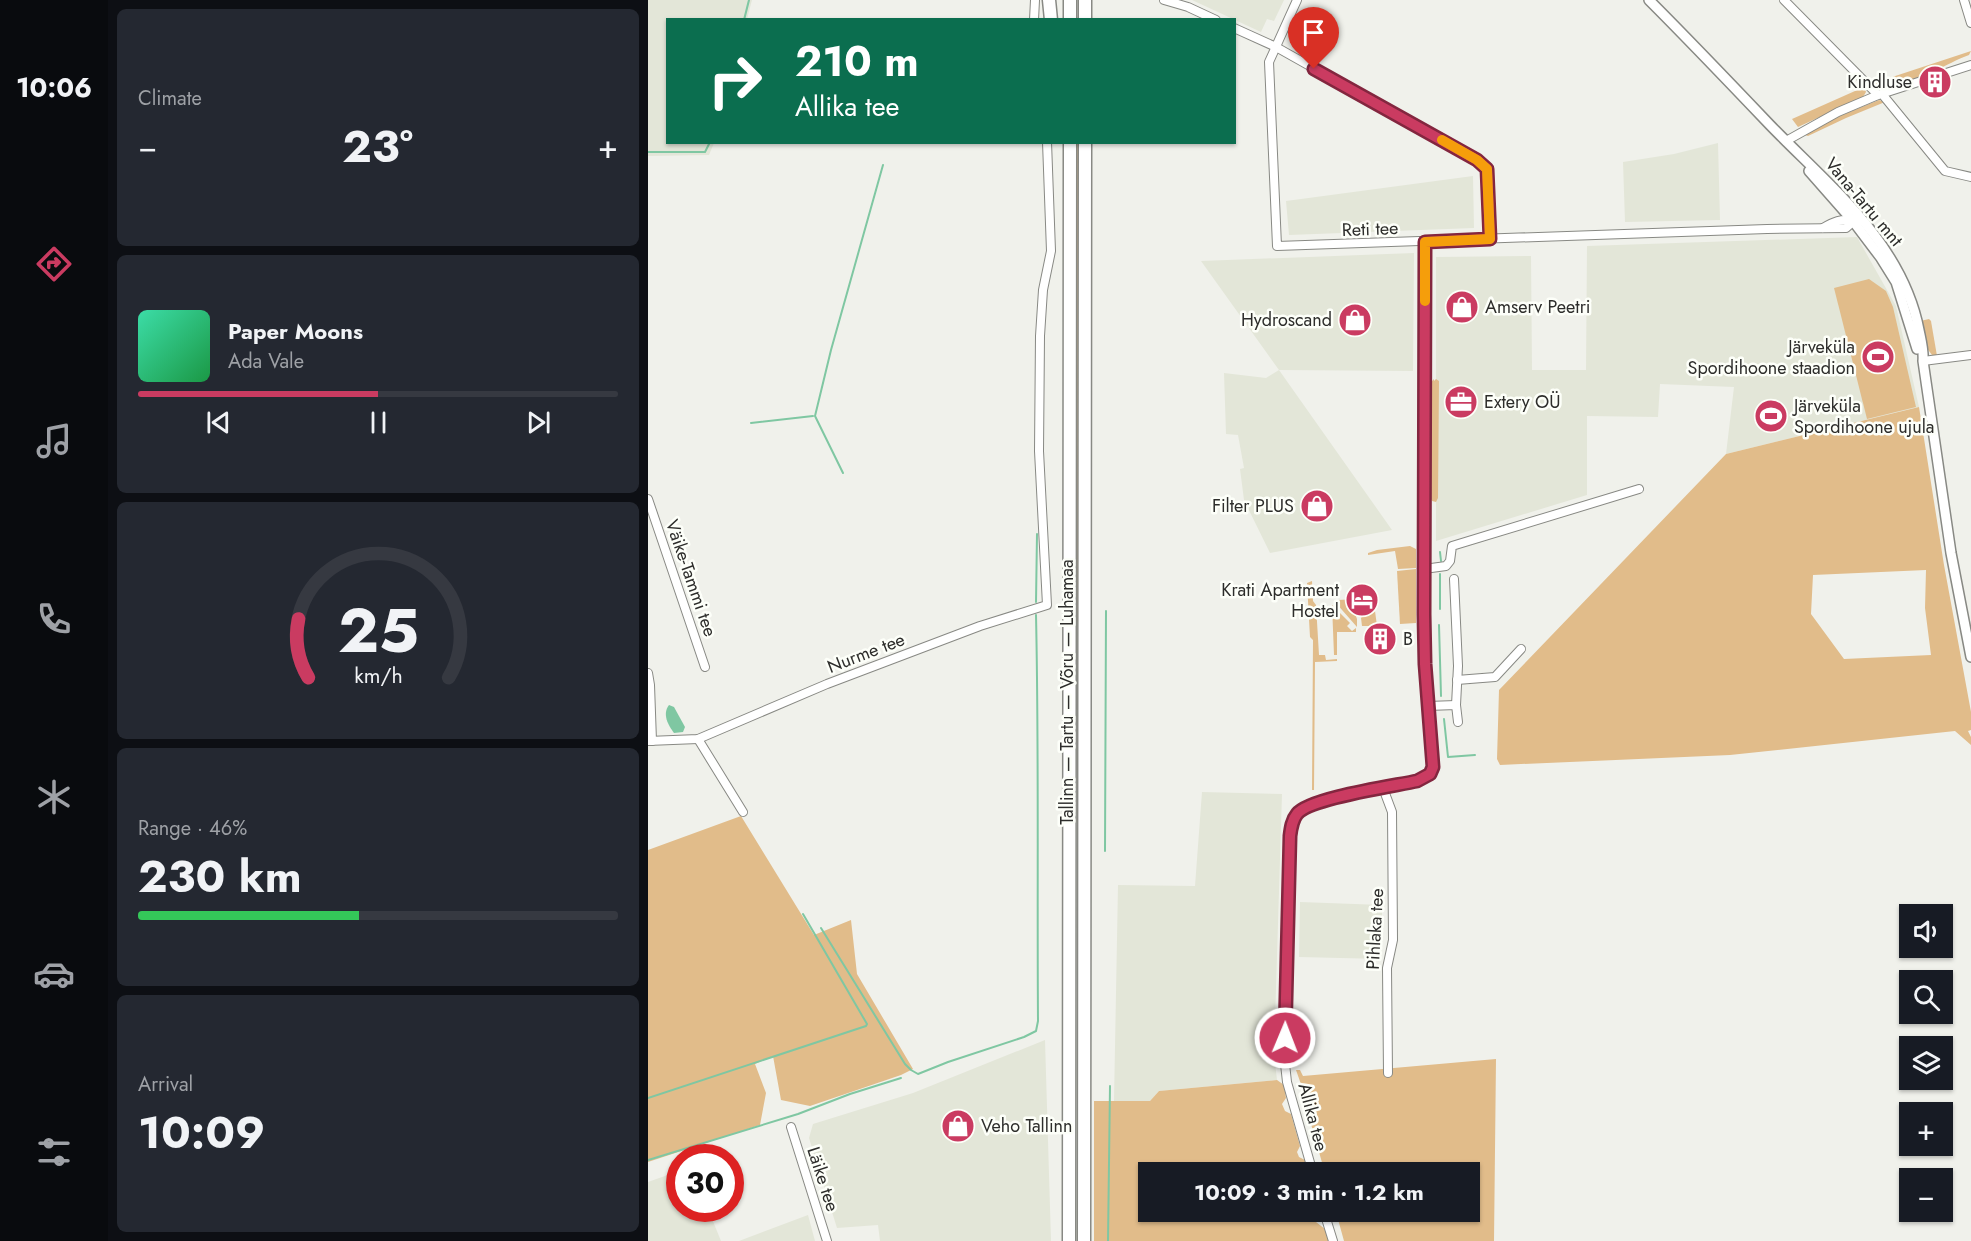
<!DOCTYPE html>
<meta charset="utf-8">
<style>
:root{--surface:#171b24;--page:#242831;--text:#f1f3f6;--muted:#9ea1a6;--line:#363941;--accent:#ca3b61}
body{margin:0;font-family:Jost,sans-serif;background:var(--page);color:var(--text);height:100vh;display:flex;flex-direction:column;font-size:22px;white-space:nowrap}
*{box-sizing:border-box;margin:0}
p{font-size:20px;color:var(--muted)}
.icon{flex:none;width:33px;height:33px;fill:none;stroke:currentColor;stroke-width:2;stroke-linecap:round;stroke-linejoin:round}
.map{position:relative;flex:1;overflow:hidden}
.side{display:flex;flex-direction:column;gap:9px;padding:9px;background:#0d0f14;width:540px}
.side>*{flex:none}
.guide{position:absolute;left:18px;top:18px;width:570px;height:126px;border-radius:0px;box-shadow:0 2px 4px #0004;background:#0b6e4f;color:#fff;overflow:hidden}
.buttons{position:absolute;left:1251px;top:904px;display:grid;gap:12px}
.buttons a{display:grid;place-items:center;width:54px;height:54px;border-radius:0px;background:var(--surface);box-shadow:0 2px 4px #0004;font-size:30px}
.speed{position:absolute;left:18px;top:1144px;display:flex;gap:12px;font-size:30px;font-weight:700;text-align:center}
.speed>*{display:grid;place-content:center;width:78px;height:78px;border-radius:50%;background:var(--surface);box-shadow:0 2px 4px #0004;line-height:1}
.speed .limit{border:9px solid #d22;background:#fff;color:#111}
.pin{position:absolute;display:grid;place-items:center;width:51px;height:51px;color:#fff;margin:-62px -26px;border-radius:50% 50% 50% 0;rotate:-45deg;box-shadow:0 0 6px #0007}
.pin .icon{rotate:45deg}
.me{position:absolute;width:66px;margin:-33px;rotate:1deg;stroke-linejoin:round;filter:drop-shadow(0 0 4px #0008)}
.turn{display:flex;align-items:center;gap:21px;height:126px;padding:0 30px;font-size:27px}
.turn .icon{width:78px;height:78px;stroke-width:2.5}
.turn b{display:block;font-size:42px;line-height:51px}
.big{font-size:45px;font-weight:700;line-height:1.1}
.side .widget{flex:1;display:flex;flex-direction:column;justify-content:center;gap:9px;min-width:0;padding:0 21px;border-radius:9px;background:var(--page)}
.side .dial{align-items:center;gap:0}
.dial svg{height:156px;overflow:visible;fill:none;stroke:var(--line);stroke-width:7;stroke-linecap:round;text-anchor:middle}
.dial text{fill:var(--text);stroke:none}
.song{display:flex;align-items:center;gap:18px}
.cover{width:72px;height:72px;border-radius:9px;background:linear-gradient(135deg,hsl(160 70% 55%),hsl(140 70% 35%))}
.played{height:6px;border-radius:3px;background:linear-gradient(90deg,var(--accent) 50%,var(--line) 50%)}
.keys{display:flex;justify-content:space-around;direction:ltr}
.heat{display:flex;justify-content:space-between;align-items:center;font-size:33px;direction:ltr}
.charge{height:9px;border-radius:4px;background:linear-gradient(90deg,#34c759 46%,var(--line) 0)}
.trip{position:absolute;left:490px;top:1162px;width:342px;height:60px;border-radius:0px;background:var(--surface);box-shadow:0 2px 4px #0004;font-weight:700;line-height:60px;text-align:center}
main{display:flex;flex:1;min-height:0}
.tab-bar{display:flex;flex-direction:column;width:108px;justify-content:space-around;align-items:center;background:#090b0e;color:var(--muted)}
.tab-bar .icon{width:42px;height:42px}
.tab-bar .selected{color:var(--accent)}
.tab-bar b{font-size:27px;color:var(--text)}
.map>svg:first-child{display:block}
.built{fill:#e3e6d8}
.green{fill:#e1bc8a;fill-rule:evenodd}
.water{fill:#7fc7a2}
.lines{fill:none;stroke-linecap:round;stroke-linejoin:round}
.stream{stroke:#7fc7a2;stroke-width:2}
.minor-casing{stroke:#888984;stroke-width:10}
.tertiary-casing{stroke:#888984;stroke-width:12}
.trunk-casing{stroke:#888984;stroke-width:15}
.minor{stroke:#fff;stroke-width:8}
.tertiary{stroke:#fff;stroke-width:9}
.trunk{stroke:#fff;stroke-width:12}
.route-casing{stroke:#83263f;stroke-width:15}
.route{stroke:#ca3b61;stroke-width:10}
.slow{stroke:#f59e0b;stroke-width:10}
.labels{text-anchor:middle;stroke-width:5;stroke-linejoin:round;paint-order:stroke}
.poi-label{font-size:18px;fill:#2d2d2b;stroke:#fdfff9;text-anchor:end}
.street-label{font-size:18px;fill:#2d2d2b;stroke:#fdfff9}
</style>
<main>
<nav class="tab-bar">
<b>10:06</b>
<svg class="icon selected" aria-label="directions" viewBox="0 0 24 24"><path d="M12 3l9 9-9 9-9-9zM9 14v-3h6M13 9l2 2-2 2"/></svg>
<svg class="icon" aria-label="music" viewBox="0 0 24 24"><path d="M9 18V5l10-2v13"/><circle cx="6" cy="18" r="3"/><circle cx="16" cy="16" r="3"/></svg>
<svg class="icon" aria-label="phone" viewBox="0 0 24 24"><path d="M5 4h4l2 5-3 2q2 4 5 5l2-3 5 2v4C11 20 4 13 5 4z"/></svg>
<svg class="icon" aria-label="climate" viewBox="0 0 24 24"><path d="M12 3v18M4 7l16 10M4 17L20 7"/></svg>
<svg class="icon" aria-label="car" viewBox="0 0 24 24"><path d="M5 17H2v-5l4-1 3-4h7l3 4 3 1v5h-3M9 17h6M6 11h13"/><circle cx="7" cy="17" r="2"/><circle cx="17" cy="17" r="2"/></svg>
<svg class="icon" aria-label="filters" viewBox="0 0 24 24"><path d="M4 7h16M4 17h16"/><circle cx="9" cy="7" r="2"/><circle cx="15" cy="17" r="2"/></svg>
</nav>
<section class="side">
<div class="widget"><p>Climate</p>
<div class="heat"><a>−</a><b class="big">23°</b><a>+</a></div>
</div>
<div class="widget">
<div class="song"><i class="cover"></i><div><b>Paper Moons</b><p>Ada Vale</p></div></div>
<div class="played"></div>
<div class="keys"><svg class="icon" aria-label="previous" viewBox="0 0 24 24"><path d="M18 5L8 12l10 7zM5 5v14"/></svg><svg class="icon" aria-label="pause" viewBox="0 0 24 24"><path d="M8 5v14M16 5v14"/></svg><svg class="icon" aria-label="next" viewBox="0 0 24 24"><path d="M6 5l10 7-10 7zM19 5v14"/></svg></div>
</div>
<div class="widget dial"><svg viewBox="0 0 100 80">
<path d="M14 69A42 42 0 1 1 86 69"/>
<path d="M14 69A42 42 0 0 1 9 39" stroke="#ca3b61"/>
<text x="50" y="56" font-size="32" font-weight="700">25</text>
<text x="50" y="72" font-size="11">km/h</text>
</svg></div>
<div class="widget"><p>Range · 46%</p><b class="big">230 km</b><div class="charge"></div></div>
<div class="widget"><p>Arrival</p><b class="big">10:09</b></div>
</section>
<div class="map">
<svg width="1323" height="1241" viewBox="0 0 1323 1241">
<rect width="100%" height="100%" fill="#f0f1eb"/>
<g class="built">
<path d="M0 0H104L99 19 20 20V142L66 143 61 155 0 156Z"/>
<path d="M544 0H636L626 21 619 19 613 32Z"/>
<path d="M1070 143 1072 220 977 222 975 162 1026 154Z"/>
<path d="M825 176 826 228 641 235 638 201Z"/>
<path d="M1209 237 1248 306 1271 407 1078 454 1086 387 1012 384 1010 417 939 416V495L788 541V257L883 256 884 370H938L939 246Z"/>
<path d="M766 253 765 371 631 370 744 530 622 553 596 500 592 469 596 468 590 435 578 434 576 373 618 378 631 370 553 261Z"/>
<path d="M554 792 634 794 626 1054 629 1080 511 1091 502 1101H466L470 885 547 886Z"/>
<path d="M652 902 734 905V959L651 957Z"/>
<path d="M397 1040 403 1241H232L230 1225 189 1228 161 1138 165 1124 265 1093Z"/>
<path d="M31 1171 32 1209H60L73 1241H0V1182Z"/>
<path d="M160 1215 167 1241H91Z"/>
</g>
<g class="green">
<path d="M1323 51 1321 55C1309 59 1298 66 1286 71L1285 69 1281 70V72L1273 75 1274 77 1234 89 1229 88 1223 84Z"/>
<path d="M1216 87 1218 92 1215 97 1150 127 1144 119Z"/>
<path d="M1231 100 1237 102 1198 118 1160 136 1157 135 1177 122Z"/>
<path d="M431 142V619L428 624V143Z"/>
<path d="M1221 279 1238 291 1245 307 1268 407 1219 419 1186 288Z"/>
<path d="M1281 319 1283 321 1289 356 1284 355 1278 347 1272 321Z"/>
<path d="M786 379V381L788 379 791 381 790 498 788 502 784 501 781 495V384Z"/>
<path d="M1271 407 1296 565 1323 712V730L1320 731 1323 737V745L1307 731 1082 755 852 765 849 759 851 690 1078 454ZM1278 570 1277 608 1283 655 1196 659 1163 614 1165 575Z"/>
<path d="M762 546 768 549V568L750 569 747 551 720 555V553L729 550Z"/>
<path d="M768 569V623L752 624 749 571Z"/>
<path d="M664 581 665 601 668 605 671 655H677L678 660 689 659V661L667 662 666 790H664L665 640 662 637 659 583Z"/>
<path d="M709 599V606L706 611 709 619V627L687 602 690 600Z"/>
<path d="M684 605 702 623 699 626 704 631 708 628V632H689V655H686Z"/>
<path d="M718 605 722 612 727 611 729 626H714L713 618 717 613Z"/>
<path d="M93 816 166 935 203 920 209 974 265 1069 253 1075 162 1106 133 1100 125 1056 107 1064 118 1093 112 1125 0 1162V850Z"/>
<path d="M848 1059 846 1241H696L688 1212H822V1173H677L661 1117 663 1116 659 1109 654 1091 655 1090 648 1070H652L655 1076Z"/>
<path d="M629 1080 636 1085 638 1098 634 1104 637 1111 643 1114 652 1146 649 1152 651 1157 657 1160 661 1173H501V1212H670L667 1217 668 1222 677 1229 681 1241H446V1101H502L511 1091Z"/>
</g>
<path class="water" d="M21 705 26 707 37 727 35 732 26 733C20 725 14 714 21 705Z"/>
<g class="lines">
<g class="stream">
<path d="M96 20 101 0"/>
<path d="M0 152H57L62 142"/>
<path d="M103 423 165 416"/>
<path d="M195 473 167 416 183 350 235 165"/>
<path d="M792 552 793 561"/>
<path d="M792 574V609"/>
<path d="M388 602 389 534"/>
<path d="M791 625 793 696"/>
<path d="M796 719 800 757 827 755"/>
<path d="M457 851 458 611"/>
<path d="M173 928 257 1064 263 1070 270 1074 300 1062 376 1037 388 1031 390 1021C389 885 391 750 388 615"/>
<path d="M0 1098 218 1026 219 1024 155 914"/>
<path d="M0 1160 150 1114 202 1094 253 1078"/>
<path d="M460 1241 462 1086"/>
</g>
<g class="minor-casing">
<g id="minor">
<path d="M516 0 540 7 568 20"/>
<path d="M649 0 621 62 629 246 1119 229 1198 228 1208 219"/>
<path d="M1136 0 1230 95"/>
<path d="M1316 0 1323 23"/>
<path d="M386 20 387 0"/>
<path d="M586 28 628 47 829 160 839 169 842 239"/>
<path d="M1234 94 1297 171 1323 177"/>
<path d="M1138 141 1190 112 1230 95 1323 65"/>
<path d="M1175 228C1185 222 1194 218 1205 221"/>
<path d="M1275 361 1323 355"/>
<path d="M0 499 57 667"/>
<path d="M776 569 798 566 802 561 804 546 991 489"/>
<path d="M806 579 810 666 808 705"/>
<path d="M0 673 2 685 4 741"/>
<path d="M809 680 847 677 873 649"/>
<path d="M780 706 808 705 810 722"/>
<path d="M50 739 95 812"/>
<path d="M0 741 50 739 179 684 332 626 399 605 391 451 392 336 395 290 403 251 399 142"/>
<path d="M735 788 744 812 745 940 739 968 740 1073"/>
<path d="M143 1127 179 1241"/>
<path d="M665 1173 639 1082 636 1055 642 836C644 818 650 811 666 802L769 781 782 774 785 767 777 664 776 614 777 242"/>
<path d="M676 1212 685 1241"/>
</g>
</g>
<g class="tertiary-casing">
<g id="tertiary">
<path d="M1001 0C1042 41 1082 83 1122 125 1180 185 1254 242 1271 330 1273 340 1276 351 1275 361L1303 553 1323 657"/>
<path d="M1161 171 1205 221 1233 258 1248 282 1269 349"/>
</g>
</g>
<g class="trunk-casing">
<g id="trunk">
<path d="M401 0 403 20"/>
<path d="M422 20V0"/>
<path d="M437 20V0"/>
<path d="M421 1241 422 142"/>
<path d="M436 1241 437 142"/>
</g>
</g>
<use href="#minor" class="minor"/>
<use href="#tertiary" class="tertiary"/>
<use href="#trunk" class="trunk"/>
</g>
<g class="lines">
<g class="route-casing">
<path id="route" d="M637 1038 642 836C643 828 644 820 649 814 661 798 746 786 769 781L782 774 785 767 777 664 776 614 777 242 842 239 839 169 829 160 666 69"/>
</g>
<use href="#route" class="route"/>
<path class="slow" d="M777 301V242L842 239 839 169 829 160 794 140"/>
</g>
<defs>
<g id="building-disc" transform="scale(1.725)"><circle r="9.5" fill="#ca3b61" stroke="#fdfff9"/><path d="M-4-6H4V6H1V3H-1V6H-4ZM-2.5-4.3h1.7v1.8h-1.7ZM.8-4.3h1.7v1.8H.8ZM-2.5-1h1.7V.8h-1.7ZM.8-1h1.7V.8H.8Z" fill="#fff"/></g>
<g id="shop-disc" transform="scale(1.725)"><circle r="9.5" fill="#ca3b61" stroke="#fdfff9"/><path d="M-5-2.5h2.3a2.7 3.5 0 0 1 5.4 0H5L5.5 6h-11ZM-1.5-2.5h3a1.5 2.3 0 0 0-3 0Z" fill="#fff"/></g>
<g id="stadium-disc" transform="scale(1.725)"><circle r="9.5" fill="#ca3b61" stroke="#fdfff9"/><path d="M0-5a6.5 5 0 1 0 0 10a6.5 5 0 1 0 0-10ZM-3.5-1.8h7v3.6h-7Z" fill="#fff"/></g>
<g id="office-disc" transform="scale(1.725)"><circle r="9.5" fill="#ca3b61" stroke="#fdfff9"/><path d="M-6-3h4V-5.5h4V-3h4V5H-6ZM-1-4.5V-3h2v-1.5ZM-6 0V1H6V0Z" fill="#fff"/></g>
<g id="hotel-disc" transform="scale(1.725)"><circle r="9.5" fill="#ca3b61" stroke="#fdfff9"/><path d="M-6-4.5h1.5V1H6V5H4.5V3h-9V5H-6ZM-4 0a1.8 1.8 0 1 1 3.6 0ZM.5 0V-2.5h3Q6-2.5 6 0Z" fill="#fff"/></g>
</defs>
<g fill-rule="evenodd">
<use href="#building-disc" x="1287" y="82"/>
<use href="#shop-disc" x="814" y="307"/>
<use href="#shop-disc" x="707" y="320"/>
<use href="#stadium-disc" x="1230" y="357"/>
<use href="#office-disc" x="813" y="402"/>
<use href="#stadium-disc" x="1123" y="416"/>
<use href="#shop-disc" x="669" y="506"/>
<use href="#hotel-disc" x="714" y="600"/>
<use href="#building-disc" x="732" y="639"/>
<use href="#shop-disc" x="310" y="1126"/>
</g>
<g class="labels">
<g class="poi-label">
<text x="1264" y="88">Kindluse</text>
<text x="837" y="313" text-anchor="start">Amserv Peetri</text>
<text x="684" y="326">Hydroscand</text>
<text x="1207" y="353">Järveküla<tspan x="1207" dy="21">Spordihoone staadion</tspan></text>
<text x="836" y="408" text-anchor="start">Extery OÜ</text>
<text x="1146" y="412" text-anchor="start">Järveküla<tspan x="1146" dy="21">Spordihoone ujula</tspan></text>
<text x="646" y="512">Filter PLUS</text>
<text x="691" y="596">Krati Apartment<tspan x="691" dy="21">Hostel</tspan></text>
<text x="755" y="645" text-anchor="start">B</text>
<text x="333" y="1132" text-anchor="start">Veho Tallinn</text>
</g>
<g class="street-label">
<text transform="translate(1216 202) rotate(50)" y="6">Vana-Tartu mnt</text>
<text transform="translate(722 229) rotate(-2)" y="6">Reti tee</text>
<text transform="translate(43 578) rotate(71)" y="6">Väike-Tammi tee</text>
<text transform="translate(218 653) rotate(-21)" y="6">Nurme tee</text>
<text transform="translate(419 692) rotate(-90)" y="6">Tallinn — Tartu — Võru — Luhamaa</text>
<text transform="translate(727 929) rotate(-87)" y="6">Pihlaka tee</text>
<text transform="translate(665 1117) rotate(75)" y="6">Allika tee</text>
<text transform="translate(175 1179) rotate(72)" y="6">Läike tee</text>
</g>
</g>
</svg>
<div class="buttons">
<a><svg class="icon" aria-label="sound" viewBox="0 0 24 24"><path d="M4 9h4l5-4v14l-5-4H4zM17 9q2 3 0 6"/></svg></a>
<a><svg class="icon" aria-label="search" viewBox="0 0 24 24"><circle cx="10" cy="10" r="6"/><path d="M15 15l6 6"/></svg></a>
<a><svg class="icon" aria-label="layers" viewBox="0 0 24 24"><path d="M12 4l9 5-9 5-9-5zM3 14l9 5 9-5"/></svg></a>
<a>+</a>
<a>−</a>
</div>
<div class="speed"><div class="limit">30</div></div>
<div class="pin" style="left:666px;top:69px;background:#d93025"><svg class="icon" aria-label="arrive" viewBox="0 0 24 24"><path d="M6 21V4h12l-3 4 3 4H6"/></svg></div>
<svg class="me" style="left:637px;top:1038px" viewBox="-20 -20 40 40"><circle r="17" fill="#ca3b61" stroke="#fff" stroke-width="3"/><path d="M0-11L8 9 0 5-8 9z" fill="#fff"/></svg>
<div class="trip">10:09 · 3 min · 1.2 km</div>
<div class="guide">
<div class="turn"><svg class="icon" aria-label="right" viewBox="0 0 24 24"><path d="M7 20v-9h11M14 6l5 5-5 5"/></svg><div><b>210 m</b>Allika tee</div></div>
</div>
</div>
</main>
